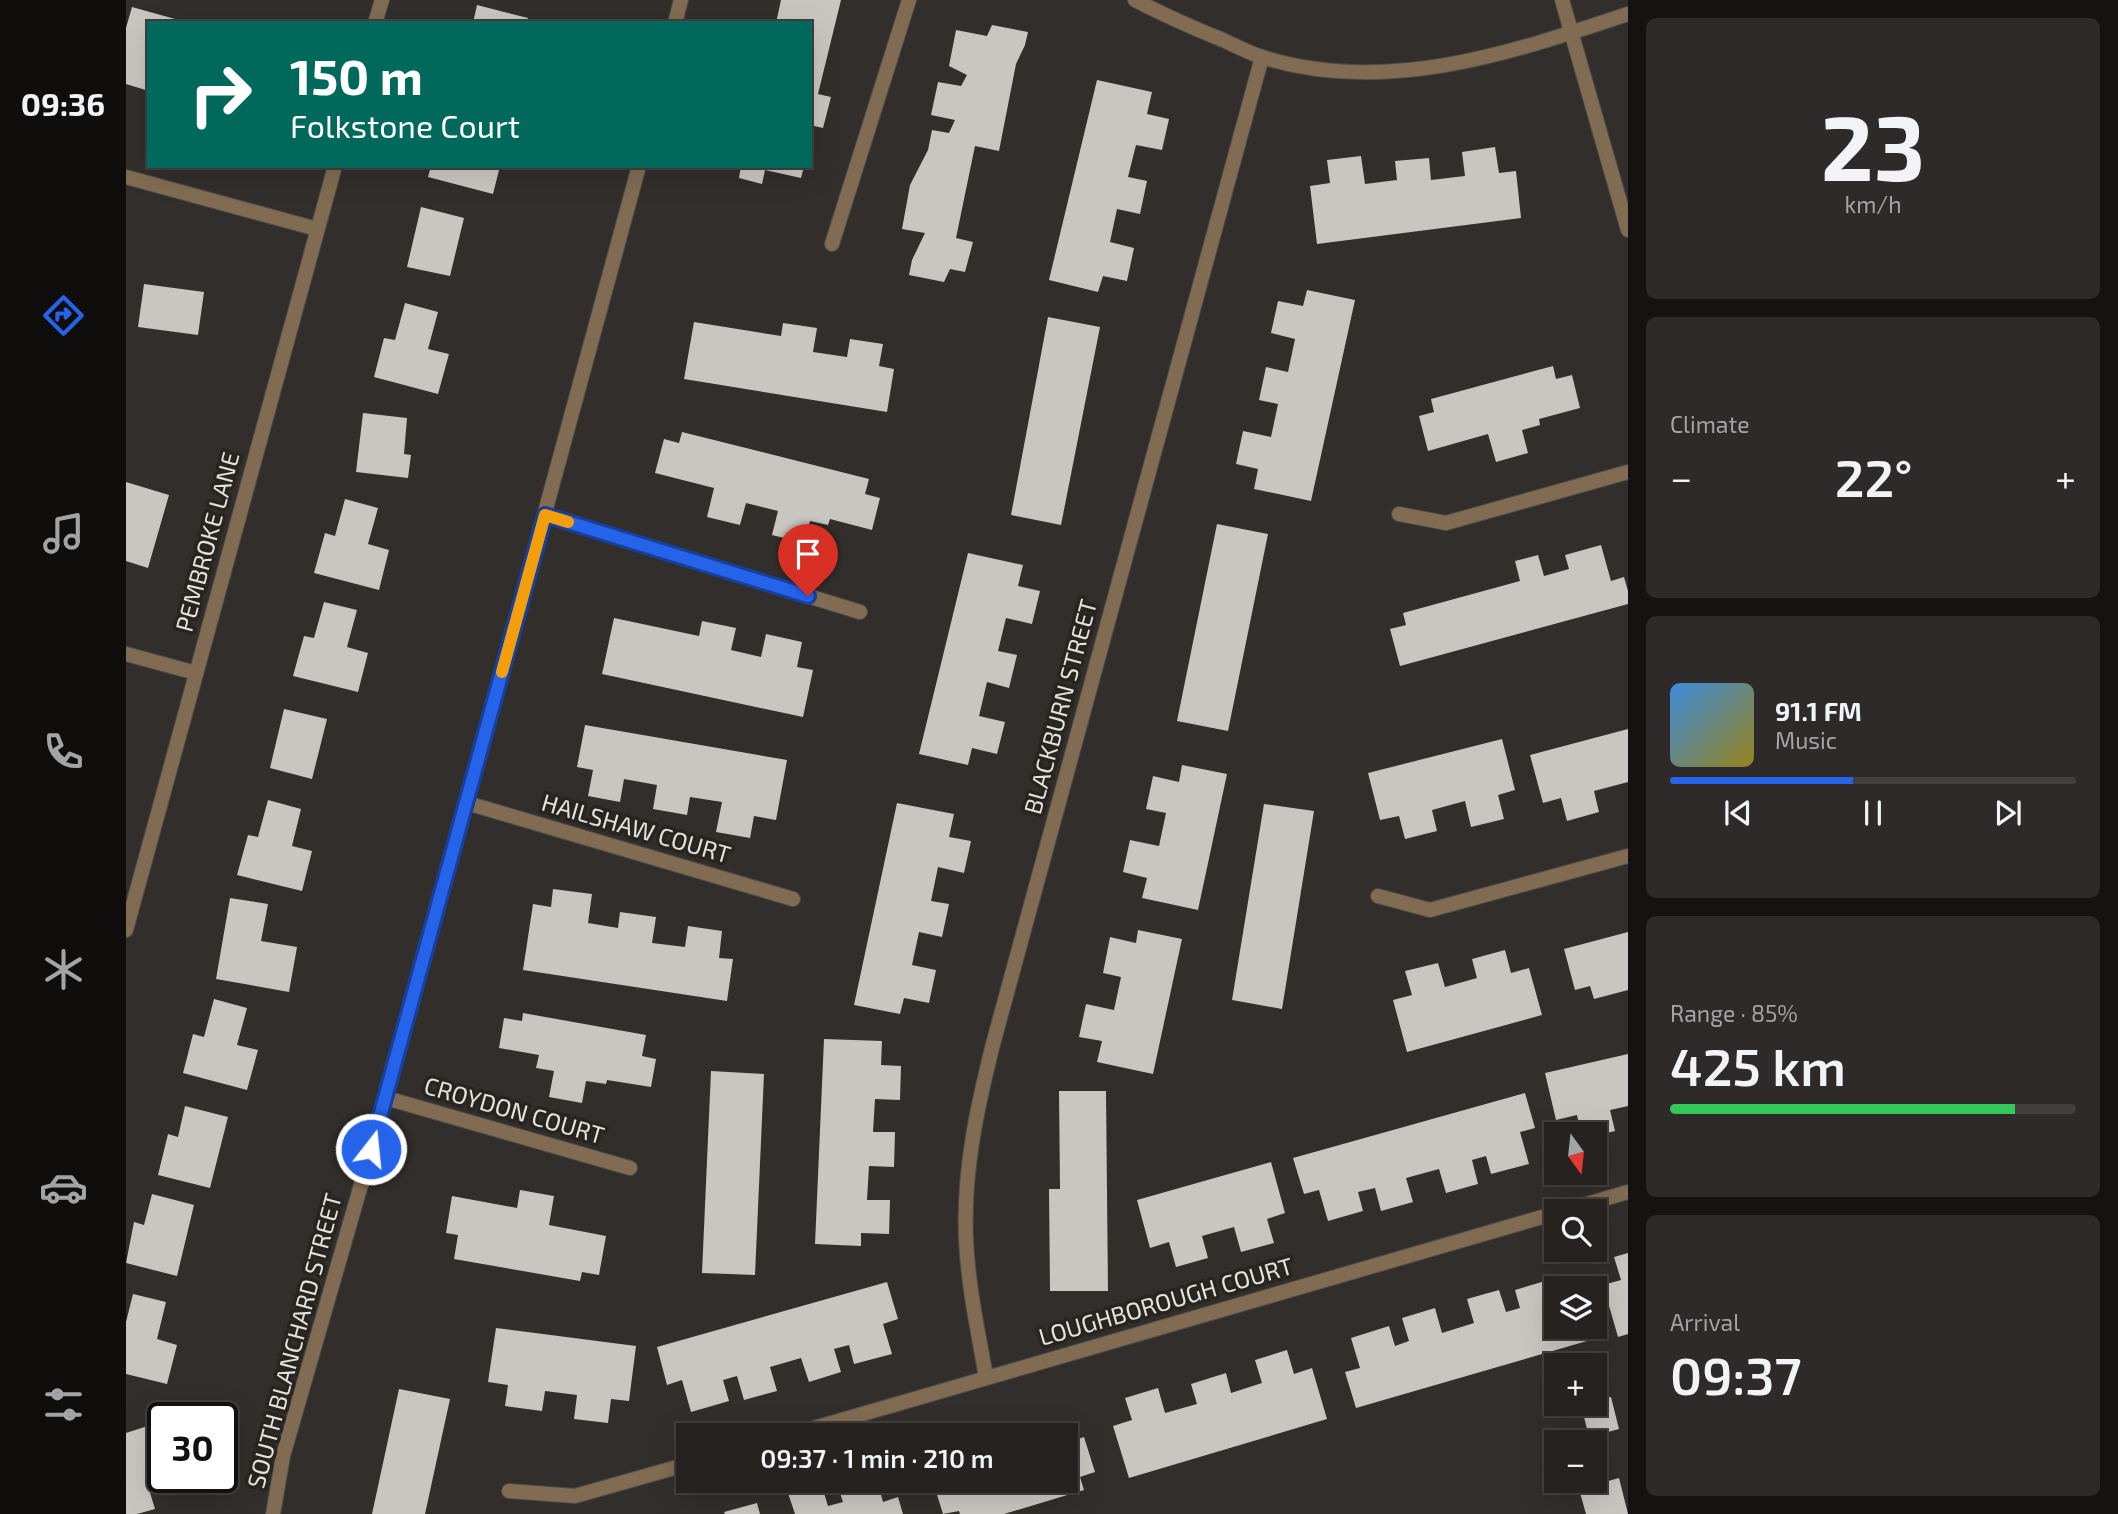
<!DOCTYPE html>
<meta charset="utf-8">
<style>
:root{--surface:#252220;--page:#2d2a29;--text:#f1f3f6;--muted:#a3a4a5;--line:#423f3e;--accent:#2563eb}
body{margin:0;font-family:"Exo 2",sans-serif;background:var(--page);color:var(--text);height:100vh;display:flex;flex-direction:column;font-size:26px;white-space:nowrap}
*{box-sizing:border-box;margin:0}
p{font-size:23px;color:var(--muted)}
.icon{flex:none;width:38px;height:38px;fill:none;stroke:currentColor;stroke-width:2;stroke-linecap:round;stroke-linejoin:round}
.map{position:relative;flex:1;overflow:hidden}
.drawer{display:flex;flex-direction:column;gap:18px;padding:18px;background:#141312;width:490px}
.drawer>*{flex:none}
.banner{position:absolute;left:21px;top:21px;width:665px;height:147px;border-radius:0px;box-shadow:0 7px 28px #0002,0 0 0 2px var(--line);background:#00695c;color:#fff;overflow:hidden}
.needle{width:46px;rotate:165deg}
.fabs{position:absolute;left:1418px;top:1122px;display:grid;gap:14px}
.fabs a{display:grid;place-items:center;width:63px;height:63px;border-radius:0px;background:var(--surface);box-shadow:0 7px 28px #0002,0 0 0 2px var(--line);font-size:35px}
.speed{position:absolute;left:21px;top:1402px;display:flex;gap:14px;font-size:35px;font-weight:700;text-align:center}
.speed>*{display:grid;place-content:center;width:91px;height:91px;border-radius:50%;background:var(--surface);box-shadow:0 7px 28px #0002,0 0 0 2px var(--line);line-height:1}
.speed .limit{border:4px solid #111;border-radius:10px;background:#fff;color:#111}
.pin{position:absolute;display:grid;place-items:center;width:60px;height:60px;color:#fff;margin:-72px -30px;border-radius:50% 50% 50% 0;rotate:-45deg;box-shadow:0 0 7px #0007}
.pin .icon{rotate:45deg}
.me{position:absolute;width:77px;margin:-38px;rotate:16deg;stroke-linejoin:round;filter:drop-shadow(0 0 5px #0008)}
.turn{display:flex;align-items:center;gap:24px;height:147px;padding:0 28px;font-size:32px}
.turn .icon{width:91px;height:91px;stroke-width:2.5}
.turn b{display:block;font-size:49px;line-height:60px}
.big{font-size:52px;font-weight:600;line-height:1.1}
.drawer .widget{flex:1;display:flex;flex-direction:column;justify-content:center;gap:10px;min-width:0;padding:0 24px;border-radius:10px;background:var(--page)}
.drawer .dial{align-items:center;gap:0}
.dial b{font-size:91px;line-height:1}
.song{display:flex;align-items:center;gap:21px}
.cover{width:84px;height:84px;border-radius:10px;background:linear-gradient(135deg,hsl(210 70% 55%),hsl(50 70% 35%))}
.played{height:7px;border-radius:4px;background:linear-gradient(90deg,var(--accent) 45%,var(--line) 45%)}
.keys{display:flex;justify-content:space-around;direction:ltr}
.heat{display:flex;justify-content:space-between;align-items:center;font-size:38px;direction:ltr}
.charge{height:10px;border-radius:5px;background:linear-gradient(90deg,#34c759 85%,var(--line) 0)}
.trip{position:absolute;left:550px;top:1423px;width:402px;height:70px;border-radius:0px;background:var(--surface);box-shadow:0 7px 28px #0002,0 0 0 2px var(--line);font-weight:600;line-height:70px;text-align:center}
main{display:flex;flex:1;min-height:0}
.dock{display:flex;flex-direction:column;width:126px;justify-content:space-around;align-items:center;background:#0f0e0d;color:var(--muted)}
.dock .icon{width:49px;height:49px}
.dock .active{color:var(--accent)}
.dock b{font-size:32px;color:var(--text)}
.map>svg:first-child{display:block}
.building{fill:#c9c6c1}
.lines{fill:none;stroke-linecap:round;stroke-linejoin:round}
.minor-casing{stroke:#4e4b48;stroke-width:16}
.minor{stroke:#816c53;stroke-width:14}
.route-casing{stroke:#184099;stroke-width:18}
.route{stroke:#2563eb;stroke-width:12}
.slow{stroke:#f59e0b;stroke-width:12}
.labels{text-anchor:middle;stroke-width:7;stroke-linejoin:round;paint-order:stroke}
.street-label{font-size:24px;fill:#e4e2df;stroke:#282521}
</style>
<main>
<nav class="dock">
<b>09:36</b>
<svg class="icon active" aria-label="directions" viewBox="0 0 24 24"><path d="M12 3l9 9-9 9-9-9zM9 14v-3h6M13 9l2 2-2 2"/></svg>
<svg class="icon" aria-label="music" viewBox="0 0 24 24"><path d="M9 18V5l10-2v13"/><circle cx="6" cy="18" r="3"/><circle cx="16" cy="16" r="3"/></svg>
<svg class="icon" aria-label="phone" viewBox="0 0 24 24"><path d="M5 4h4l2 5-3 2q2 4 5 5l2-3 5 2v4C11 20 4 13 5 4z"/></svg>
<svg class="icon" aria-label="climate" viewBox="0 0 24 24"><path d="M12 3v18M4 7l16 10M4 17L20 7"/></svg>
<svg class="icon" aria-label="car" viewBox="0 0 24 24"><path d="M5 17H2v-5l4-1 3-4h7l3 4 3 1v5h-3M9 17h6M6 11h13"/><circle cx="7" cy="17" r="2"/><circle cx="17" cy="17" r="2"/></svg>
<svg class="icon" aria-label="filters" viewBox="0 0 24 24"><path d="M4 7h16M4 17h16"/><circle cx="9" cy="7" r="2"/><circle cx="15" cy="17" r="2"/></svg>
</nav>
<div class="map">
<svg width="1502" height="1514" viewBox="0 0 1502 1514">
<rect width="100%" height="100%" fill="#312e2b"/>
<g class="building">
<path d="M655 0H715L692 94 705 97 697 128 684 125V23H650Z"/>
<path d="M351 5 402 18 401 23H347Z"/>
<path d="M6 7 49 19 48 23H23V91L0 84V28Z"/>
<path d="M866 25 902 32 899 45 890 64 873 151 849 146 830 238 847 242 839 272 824 269 818 282 783 275 786 260 799 233 776 229 784 185 802 150 806 130 823 133 829 120 805 115 812 82 835 86 841 75 823 66 830 30 861 36Z"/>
<path d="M971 80 1026 92 1021 114 1043 119 1036 150 1010 145 1002 177 1021 181 1014 214 991 209 984 242 1008 248 1001 281 977 276 972 292 923 280Z"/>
<path d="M1369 147 1373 173 1390 171 1395 218 1191 244 1184 186 1204 183 1201 160 1235 156 1239 184 1271 180 1269 161 1303 158 1305 180 1339 176 1336 152Z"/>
<path d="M305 166H374L367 194 302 177Z"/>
<path d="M615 166H678L675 178 639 170 636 184 613 178Z"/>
<path d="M295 207 338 218 324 276 281 267Z"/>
<path d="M18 284 78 292 72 335 12 327Z"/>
<path d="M1181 290 1229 300 1185 501 1128 489 1132 469 1110 464 1117 431 1145 437 1152 404 1133 400 1140 367 1162 372 1169 339 1145 333 1152 301 1177 306Z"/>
<path d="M279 303 312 312 302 349 323 354 312 394 248 377 258 338 269 340Z"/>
<path d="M922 317 974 327 935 525 885 515Z"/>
<path d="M568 322 655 336 657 323 691 328 687 352 721 357 724 339 757 344 753 366 768 369 761 412 558 379Z"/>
<path d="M1427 366 1430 379 1446 375 1454 408 1413 419 1414 425 1396 430 1402 453 1370 462 1362 434 1302 451 1293 416 1308 412 1305 399Z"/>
<path d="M237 413 281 418 278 454 285 455 282 478 230 472Z"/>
<path d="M556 432 743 479 739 494 754 498 746 530 704 519 702 525 684 521 678 543 646 535 652 511 620 503 614 525 581 517 588 488 529 473 538 439 553 443Z"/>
<path d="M0 482 43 495 22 568 0 561Z"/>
<path d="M219 499 252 508 242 544 263 550 253 590 188 573 199 533 209 536Z"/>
<path d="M1091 524 1142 534 1102 731 1051 721Z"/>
<path d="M1475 545 1485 581 1498 577 1502 591V604L1274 666 1264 629 1280 625 1277 613 1394 581 1389 561 1412 555 1418 576 1443 569 1439 555Z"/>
<path d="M842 553 897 565 892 586 914 591 906 624 880 618 872 651 891 655 883 688 861 682 853 716 879 722 871 754 846 748 842 765 793 754Z"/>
<path d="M198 602 231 610 221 647 242 653 232 692 167 676 178 636 188 638Z"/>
<path d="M488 618 573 636 576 621 610 628 605 650 635 657 640 634 676 642 671 667 687 670 677 717 476 674Z"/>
<path d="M158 709 201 719 186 779 144 768Z"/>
<path d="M459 725 661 760 650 820 628 816 624 838 590 832 596 802 564 797 561 815 527 809 531 785 498 779 494 802 462 796 467 770 451 767Z"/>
<path d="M1502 729V782L1468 791 1473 812 1441 821 1435 798 1417 803 1404 755Z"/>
<path d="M1376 739 1389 790 1372 795 1378 819 1345 827 1339 801 1306 810 1311 831 1279 839 1273 816 1254 820 1242 773Z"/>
<path d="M1056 765 1101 774 1072 910 1016 898 1021 878 997 872 1004 840 1033 846 1040 813 1020 809 1027 776 1053 782Z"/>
<path d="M142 800 175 809 166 846 186 851 176 891 111 875 122 835 132 837Z"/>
<path d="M771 803 828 814 823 837 845 841 838 873 812 867 805 901 823 904 816 937 793 932 786 965 810 970 803 1003 778 998 774 1014 728 1005Z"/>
<path d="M1138 804 1188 811 1156 1009 1106 1000Z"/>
<path d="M427 889 466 894 462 923 492 928 494 912 530 917 526 943 559 947 562 926 596 931 593 958 607 959 601 1001 397 970 407 904 425 907Z"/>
<path d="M104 898 142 904 135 941 171 947 163 992 90 979Z"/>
<path d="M1012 930 1056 939 1027 1074 971 1062 976 1041 953 1037 960 1004 988 1010 995 977 977 973 984 937 1010 943Z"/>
<path d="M1502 932V990L1468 999 1464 986 1449 990 1438 949Z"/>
<path d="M1379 950 1385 973 1403 968 1416 1015 1281 1052 1267 1000 1286 995 1279 971 1312 963 1319 987 1351 978 1346 959Z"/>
<path d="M88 999 121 1008 111 1045 132 1050 121 1090 57 1073 67 1034 78 1037Z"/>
<path d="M397 1013 520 1035 516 1056 530 1059 525 1087 481 1080 480 1084 460 1081 456 1103 423 1097 428 1071 410 1068 413 1055 373 1048 378 1018 396 1021Z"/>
<path d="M698 1039 756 1041 755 1065 775 1066 774 1100 749 1099 747 1132H769L768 1167 743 1166 741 1200H764L763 1234 735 1233V1246L689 1244Z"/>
<path d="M1502 1054V1106L1484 1110 1489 1131 1468 1136V1134H1455L1451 1115 1430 1120 1419 1073Z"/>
<path d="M585 1071 638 1074 629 1275 576 1273Z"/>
<path d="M933 1091H980L982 1291H924L923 1189H934Z"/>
<path d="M1399 1093 1409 1128 1394 1132 1403 1164 1365 1174 1360 1156 1346 1160 1352 1184 1320 1193 1313 1169 1280 1178 1287 1202 1255 1211 1249 1188 1232 1192 1237 1211 1202 1221 1193 1190 1178 1194 1167 1158Z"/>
<path d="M59 1106 102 1117 84 1188 32 1175 42 1134 52 1137Z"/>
<path d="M1145 1162 1159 1213 1141 1219 1148 1243 1115 1252 1108 1227 1076 1236 1082 1258 1050 1267 1043 1242 1024 1248 1011 1200Z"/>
<path d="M394 1190 428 1196 423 1225 480 1236 473 1275 456 1272 454 1281 328 1259 332 1235 320 1233 326 1196 391 1208Z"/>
<path d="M26 1194 68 1205 51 1276 0 1263 8 1222 18 1225Z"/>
<path d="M1502 1253V1334L1492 1337 1477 1285 1495 1280 1488 1257Z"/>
<path d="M1426 1279 1430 1290V1326H1457L1461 1341 1230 1408 1219 1372 1234 1368 1225 1338 1263 1326 1269 1346 1283 1341 1276 1318 1309 1308 1316 1333 1348 1323 1341 1299 1373 1290 1380 1312 1394 1308 1389 1290Z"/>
<path d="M761 1282 772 1319 757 1324 766 1354 728 1364 723 1345 708 1349 715 1372 683 1382 675 1358 644 1367 651 1391 618 1400 611 1376 597 1380 603 1401 565 1412 556 1380 541 1385 531 1347Z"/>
<path d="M7 1294 40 1302 31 1339 51 1345 41 1384 0 1374V1322Z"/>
<path d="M370 1328 510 1346 503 1401 485 1399 482 1423 448 1419 451 1395 419 1391 416 1411 379 1406 382 1385 362 1382Z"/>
<path d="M1161 1350 1168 1374 1186 1368 1201 1419 1003 1478 987 1426 1006 1420 999 1398 1032 1388 1039 1413 1071 1404 1065 1384 1100 1373 1105 1393 1136 1383 1129 1360Z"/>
<path d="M273 1389 324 1399 299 1514H246Z"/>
<path d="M1485 1397 1493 1429 1463 1437 1455 1405 1468 1404V1401Z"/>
<path d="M37 1421V1470L19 1476 29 1509 11 1514H0V1433Z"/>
<path d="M958 1437 969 1472 954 1477 958 1490 878 1514H834L833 1511 817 1514 807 1482 940 1480V1443Z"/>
<path d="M1493 1478 1502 1514H1460L1453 1489Z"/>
<path d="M722 1480H751L757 1502 772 1497 777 1514H669L662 1493 695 1483 702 1506 717 1502 711 1484Z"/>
<path d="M631 1503 634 1514H599L598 1512Z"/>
</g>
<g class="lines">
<g class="minor-casing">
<g id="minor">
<path d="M1009 0C1038 15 1067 28 1097 40 1110 46 1123 53 1136 57 1259 96 1385 53 1502 14"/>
<path d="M1436 0 1502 230"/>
<path d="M249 23 256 0"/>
<path d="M549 23 555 0"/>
<path d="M0 177 191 229"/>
<path d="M706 244 783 0"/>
<path d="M1273 514 1320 523 1502 472"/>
<path d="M419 515 734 612"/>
<path d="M0 654 70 673"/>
<path d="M341 803 667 899"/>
<path d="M1252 896 1304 910 1502 856"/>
<path d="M0 930 209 166"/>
<path d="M260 1098 504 1168"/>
<path d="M1437 1211 1502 1192"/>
<path d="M860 1377C852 1331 842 1286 840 1239 837 1172 851 1108 867 1044L1136 57"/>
<path d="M664 1435 1430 1213"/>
<path d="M383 1491 449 1496 562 1464"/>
<path d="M147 1514 157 1456 260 1098 513 166"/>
</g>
</g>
<use href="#minor" class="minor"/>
</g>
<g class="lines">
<g class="route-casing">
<path id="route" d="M245 1149 419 515 682 596"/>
</g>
<use href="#route" class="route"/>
<path class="slow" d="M376 672 419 515 442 522"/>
</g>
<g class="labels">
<g class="street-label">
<text transform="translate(82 542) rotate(-75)" y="8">PEMBROKE LANE</text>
<text transform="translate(935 707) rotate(-75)" y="8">BLACKBURN STREET</text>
<text transform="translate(510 829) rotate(16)" y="8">HAILSHAW COURT</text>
<text transform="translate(388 1111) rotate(16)" y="8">CROYDON COURT</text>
<text transform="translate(1040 1302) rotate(-16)" y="8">LOUGHBOROUGH COURT</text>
<text transform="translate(169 1341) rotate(-75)" y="8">SOUTH BLANCHARD STREET</text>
</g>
</g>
</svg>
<div class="fabs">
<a><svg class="needle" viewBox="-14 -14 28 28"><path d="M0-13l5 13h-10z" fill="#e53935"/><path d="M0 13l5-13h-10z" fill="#a3a4a5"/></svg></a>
<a><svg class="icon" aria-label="search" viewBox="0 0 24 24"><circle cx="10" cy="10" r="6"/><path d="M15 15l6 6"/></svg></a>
<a><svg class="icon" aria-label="layers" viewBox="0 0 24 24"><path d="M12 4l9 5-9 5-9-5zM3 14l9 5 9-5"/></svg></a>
<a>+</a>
<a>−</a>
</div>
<div class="speed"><div class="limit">30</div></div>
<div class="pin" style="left:682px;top:596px;background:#d93025"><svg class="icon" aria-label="arrive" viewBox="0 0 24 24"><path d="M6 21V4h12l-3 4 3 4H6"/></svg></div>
<svg class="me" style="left:245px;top:1149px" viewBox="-20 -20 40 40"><circle r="17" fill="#2563eb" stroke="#fff" stroke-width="3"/><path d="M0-11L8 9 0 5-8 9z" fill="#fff"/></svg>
<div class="trip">09:37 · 1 min · 210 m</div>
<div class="banner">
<div class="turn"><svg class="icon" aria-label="right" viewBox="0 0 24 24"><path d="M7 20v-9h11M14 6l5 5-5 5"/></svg><div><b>150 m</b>Folkstone Court</div></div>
</div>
</div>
<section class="drawer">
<div class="widget dial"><b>23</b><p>km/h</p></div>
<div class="widget"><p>Climate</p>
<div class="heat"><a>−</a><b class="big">22°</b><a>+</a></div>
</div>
<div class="widget">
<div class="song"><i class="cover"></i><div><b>91.1 FM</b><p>Music</p></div></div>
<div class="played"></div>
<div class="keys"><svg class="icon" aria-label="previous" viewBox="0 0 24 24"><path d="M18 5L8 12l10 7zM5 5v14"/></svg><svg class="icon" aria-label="pause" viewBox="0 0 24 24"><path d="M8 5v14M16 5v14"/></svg><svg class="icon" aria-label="next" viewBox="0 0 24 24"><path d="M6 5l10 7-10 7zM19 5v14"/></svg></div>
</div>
<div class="widget"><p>Range · 85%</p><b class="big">425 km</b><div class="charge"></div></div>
<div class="widget"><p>Arrival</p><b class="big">09:37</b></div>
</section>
</main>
